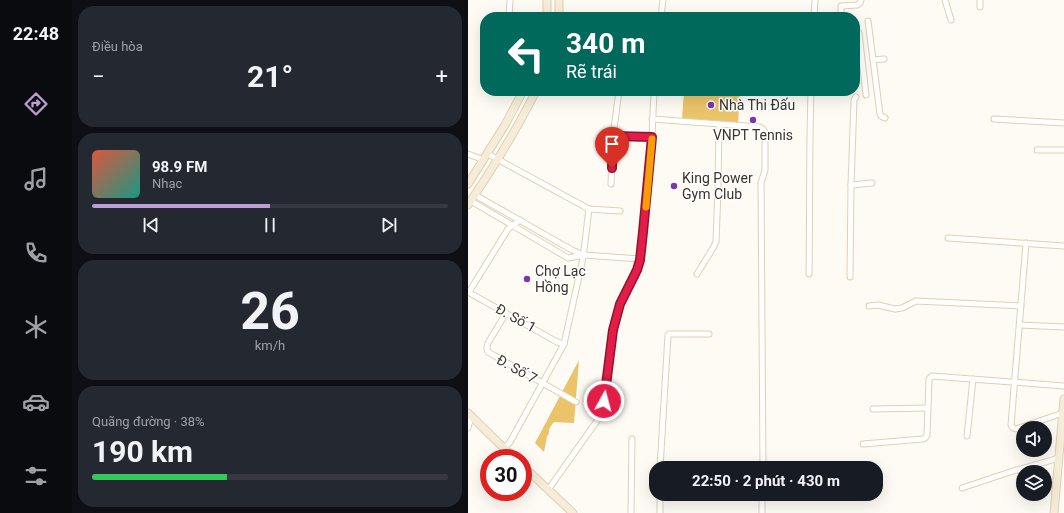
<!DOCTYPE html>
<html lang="vi">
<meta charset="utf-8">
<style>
:root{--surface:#171b24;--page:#242831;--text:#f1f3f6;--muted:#9ea1a6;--line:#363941;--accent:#bc9ed4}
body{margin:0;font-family:Roboto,sans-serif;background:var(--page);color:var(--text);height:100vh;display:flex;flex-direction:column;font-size:15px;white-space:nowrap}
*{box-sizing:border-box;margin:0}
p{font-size:13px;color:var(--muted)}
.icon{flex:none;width:22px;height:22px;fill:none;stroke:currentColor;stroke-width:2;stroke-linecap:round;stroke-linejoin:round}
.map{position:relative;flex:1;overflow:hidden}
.details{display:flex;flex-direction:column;gap:6px;padding:6px;background:#0d0f14;width:396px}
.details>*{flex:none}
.banner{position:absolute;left:12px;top:12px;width:380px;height:84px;border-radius:16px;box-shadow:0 4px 16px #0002;background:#00695c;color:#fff;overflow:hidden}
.buttons{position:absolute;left:548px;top:421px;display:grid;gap:8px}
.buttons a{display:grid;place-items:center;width:36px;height:36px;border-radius:50%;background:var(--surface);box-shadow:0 4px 16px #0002;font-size:20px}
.speed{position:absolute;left:12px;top:449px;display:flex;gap:8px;font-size:20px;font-weight:700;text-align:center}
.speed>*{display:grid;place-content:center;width:52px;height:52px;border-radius:50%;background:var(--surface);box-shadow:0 4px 16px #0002;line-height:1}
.speed .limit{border:6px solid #d22;background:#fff;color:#111}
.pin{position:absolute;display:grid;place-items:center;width:34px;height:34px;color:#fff;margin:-41px -17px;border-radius:50% 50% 50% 0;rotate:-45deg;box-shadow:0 0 4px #0007}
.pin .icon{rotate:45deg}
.me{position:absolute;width:44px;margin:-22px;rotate:7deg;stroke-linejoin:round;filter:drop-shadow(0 0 3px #0008)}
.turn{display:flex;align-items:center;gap:14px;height:84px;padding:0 20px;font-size:18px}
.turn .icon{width:52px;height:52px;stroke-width:2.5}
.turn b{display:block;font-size:28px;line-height:34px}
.big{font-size:30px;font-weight:700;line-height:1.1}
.details .card{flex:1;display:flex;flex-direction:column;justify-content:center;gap:6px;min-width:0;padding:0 14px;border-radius:16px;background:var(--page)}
.details .dial{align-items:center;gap:0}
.dial b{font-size:52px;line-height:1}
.song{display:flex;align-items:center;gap:12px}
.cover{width:48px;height:48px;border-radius:6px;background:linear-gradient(135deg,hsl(10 70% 55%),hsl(170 70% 35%))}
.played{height:4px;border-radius:2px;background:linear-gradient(90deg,var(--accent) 50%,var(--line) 50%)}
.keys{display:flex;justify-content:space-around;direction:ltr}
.heat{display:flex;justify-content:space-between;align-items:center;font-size:22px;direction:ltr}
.charge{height:6px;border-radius:3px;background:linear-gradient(90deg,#34c759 38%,var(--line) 0)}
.trip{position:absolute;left:181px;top:461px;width:234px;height:40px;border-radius:16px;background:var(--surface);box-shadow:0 4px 16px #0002;font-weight:700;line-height:40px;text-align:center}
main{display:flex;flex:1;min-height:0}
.menu{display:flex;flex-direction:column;width:72px;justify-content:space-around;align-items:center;background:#090b0e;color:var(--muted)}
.menu .icon{width:28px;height:28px}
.menu .on{color:var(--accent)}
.menu b{font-size:18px;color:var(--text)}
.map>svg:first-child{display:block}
.green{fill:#ebc36a}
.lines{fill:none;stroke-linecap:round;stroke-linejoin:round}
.street-casing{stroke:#ded1b3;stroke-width:7}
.secondary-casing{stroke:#ded1b3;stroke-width:9}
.street{stroke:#fff;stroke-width:5}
.secondary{stroke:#f6ecd8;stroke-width:7}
.route-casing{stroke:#92132f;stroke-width:10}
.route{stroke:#e11d48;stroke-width:7}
.slow{stroke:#f59e0b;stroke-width:7}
.poi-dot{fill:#7c37ab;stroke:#fff;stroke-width:1.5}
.labels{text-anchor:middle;stroke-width:3;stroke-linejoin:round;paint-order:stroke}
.poi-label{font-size:14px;fill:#3a3429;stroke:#fff;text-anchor:start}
.street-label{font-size:14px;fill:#3a3429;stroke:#fff}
</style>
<main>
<nav class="menu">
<b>22:48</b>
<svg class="icon on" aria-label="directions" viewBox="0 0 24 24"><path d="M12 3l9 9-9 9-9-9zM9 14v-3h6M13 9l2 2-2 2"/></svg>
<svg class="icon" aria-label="music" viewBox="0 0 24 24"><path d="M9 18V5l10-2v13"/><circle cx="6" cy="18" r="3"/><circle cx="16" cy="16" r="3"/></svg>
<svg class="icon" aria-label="phone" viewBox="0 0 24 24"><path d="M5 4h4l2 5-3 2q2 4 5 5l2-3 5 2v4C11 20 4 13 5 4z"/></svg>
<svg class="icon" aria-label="climate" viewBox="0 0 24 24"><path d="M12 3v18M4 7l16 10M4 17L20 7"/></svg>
<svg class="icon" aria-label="car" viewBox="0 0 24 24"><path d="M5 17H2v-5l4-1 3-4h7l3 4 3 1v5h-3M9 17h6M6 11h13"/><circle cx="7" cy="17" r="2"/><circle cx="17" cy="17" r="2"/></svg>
<svg class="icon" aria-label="filters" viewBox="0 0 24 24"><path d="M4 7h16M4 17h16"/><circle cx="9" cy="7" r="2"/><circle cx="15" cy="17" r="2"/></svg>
</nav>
<section class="details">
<div class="card"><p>Điều hòa</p>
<div class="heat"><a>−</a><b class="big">21°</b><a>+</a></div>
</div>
<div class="card">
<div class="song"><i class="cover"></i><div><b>98.9 FM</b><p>Nhạc</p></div></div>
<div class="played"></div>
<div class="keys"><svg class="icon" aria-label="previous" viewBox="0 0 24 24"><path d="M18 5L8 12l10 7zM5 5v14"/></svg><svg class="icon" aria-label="pause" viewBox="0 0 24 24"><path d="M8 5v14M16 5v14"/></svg><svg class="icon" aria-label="next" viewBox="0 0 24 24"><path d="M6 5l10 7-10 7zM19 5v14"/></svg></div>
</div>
<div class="card dial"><b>26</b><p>km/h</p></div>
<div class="card"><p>Quãng đường · 38%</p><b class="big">190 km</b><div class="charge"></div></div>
</section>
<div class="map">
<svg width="596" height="513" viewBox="0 0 596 513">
<rect width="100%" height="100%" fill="#fefbf5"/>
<g class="green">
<path d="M216 91H272L270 124 214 119Z"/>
<path d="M111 360 106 423 86 422C83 426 80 429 81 434L79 436 76 452 67 443Z"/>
</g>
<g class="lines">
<g class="street-casing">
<g id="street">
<path d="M477 0 483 20"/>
<path d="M512 0V7"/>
<path d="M41 17 42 0"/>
<path d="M193 17 195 0"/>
<path d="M346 17 347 0"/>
<path d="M373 17V6L389 5 392 3 393 0"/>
<path d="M400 21 412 114 413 116 417 118"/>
<path d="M387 31 391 33 398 95"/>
<path d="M405 60 416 59"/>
<path d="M184 119 292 127 295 129 297 132V170L293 183 295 468"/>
<path d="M526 119 596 123"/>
<path d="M145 136 184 137"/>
<path d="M569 150H596"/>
<path d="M0 154 16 160"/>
<path d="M20 154 121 209 152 211"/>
<path d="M143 184 145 136 151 91"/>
<path d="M383 185 404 183"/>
<path d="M7 195 104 250 115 255"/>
<path d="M3 201 100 258 116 255 172 259"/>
<path d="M480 238 596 246"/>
<path d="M558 243 543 425 545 428 548 429 595 413"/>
<path d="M229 274 245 248 248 242 250 189 251 124"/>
<path d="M341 274C342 213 341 152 343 91"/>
<path d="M382 277 383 185 386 100 388 97"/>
<path d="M0 292 89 342 96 344"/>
<path d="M1 292 40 229 52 220"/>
<path d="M401 306 410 305 427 309 434 308 448 301 553 306"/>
<path d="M38 313 20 343 19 348 20 352 108 402"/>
<path d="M552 325 596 327"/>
<path d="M405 409 459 408"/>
<path d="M0 428 3 416"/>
<path d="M499 436 505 379"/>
<path d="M395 444 455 439 457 438 459 435 461 379 464 376 596 386"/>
<path d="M36 449 42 442 96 344 115 258 121 209"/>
<path d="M192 468 200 335 201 334H241"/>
<path d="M494 488 542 472 591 458"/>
<path d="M80 490 131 418 134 410 145 330 152 304 169 270 172 259 175 232 184 137 186 91"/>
<path d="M294 494V513"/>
<path d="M163 513 164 439"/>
<path d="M192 513V494"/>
</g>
</g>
<g class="secondary-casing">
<g id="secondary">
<path d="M79 0V17"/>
<path d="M90 17 91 14V0"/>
<path d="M0 184 37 125 55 91"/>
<path d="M0 205C25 168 48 131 68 91"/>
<path d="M0 413 46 458"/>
<path d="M55 466 105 513"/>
<path d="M586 513 596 399"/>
</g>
</g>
<use href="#street" class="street"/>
<use href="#secondary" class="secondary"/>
</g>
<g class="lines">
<g class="route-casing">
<path id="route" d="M136 401 145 330 152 304 169 270 172 260 175 232 184 137 145 136 144 168"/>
</g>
<use href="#route" class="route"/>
<path class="slow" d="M178 207 184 139"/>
</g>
<g class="poi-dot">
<circle cx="243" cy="105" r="4"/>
<circle cx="285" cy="120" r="4"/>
<circle cx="206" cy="186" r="4"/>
<circle cx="59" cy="279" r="4"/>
</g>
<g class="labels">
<g class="poi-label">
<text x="251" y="110">Nhà Thi Đấu</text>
<text x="285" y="140" text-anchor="middle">VNPT Tennis</text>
<text x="214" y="183">King Power<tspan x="214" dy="16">Gym Club</tspan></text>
<text x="67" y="276">Chợ Lạc<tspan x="67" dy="16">Hồng</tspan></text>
</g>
<g class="street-label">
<text transform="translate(48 318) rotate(29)" y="5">Đ. Số 1</text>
<text transform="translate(49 369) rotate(29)" y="5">Đ. Số 7</text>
</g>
</g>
</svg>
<div class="buttons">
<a><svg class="icon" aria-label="sound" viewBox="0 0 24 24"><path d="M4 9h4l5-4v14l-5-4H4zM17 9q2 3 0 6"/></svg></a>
<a><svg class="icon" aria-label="layers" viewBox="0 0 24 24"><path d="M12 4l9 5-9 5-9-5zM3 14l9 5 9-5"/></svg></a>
</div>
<div class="speed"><div class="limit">30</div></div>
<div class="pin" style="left:144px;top:168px;background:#d93025"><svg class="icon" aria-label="arrive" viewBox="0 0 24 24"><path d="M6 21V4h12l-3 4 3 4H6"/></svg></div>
<svg class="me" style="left:136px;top:401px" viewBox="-20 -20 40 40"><circle r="17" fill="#e11d48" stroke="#fff" stroke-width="3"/><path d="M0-11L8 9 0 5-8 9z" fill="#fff"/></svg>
<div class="trip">22:50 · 2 phút · 430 m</div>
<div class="banner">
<div class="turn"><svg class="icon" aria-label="left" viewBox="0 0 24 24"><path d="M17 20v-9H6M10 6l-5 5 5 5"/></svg><div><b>340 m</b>Rẽ trái</div></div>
</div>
</div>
</main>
